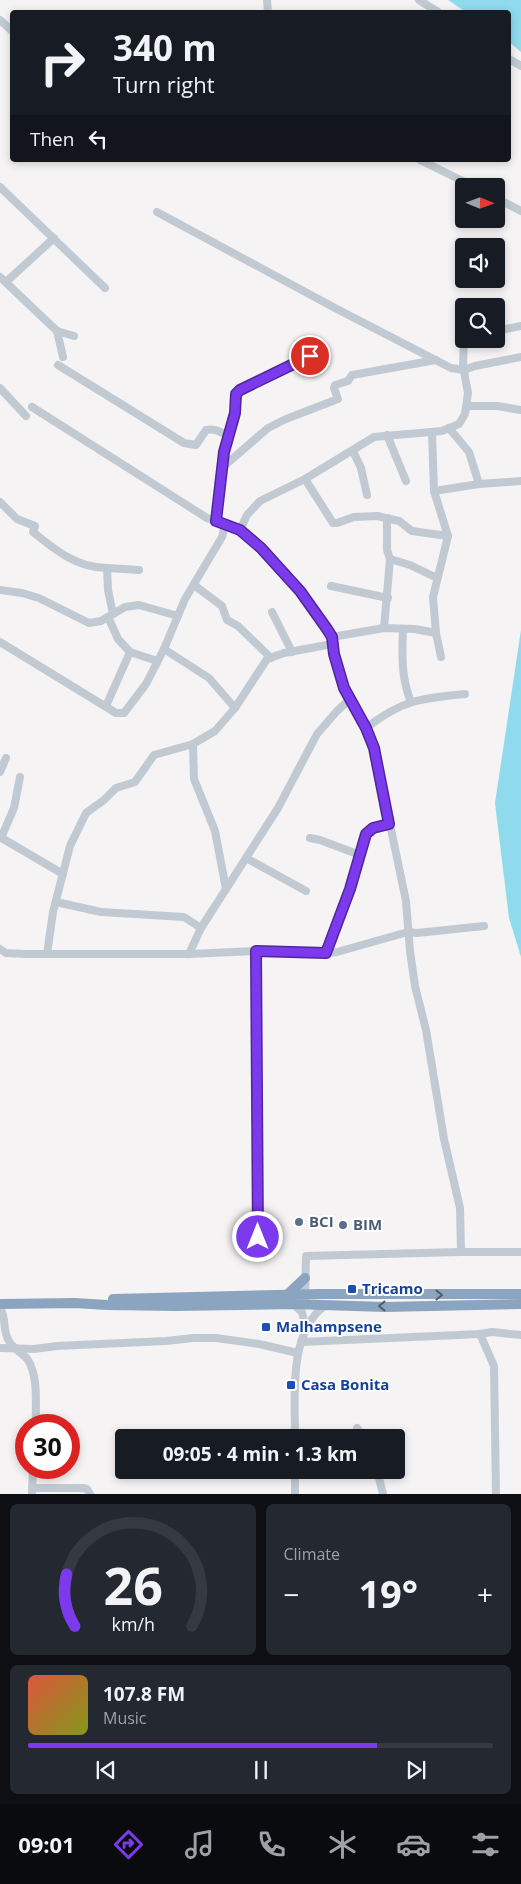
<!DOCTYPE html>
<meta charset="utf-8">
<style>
:root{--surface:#171b24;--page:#242831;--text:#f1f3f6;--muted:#9ea1a6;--line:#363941;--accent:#7c3aed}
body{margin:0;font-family:"Open Sans",sans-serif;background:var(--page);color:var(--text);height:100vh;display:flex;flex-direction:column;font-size:19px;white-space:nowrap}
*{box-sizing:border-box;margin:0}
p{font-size:16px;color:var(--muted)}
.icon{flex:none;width:28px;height:28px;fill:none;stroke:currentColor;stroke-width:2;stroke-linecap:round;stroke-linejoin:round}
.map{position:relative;height:1494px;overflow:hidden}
.side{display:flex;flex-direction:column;gap:10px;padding:10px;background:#0d0f14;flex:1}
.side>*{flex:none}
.hud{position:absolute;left:10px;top:10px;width:501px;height:152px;border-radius:5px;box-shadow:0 2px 8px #0003;background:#171b24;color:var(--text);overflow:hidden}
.needle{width:32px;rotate:91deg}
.controls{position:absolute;left:455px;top:178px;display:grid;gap:10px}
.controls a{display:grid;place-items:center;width:50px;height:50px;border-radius:5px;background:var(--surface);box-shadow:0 2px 8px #0003;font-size:25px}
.speed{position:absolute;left:15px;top:1414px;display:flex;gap:10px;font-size:25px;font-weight:700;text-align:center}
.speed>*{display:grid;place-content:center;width:65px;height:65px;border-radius:50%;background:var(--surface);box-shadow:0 2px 8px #0003;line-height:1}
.speed .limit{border:8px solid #d22;background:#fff;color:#111}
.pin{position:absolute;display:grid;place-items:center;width:42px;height:42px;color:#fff;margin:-21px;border:2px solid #fff;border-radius:50%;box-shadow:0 1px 5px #0007}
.me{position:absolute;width:55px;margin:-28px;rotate:0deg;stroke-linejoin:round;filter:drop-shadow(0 0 4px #0008)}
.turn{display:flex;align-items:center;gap:18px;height:105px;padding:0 20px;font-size:22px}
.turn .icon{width:65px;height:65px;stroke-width:2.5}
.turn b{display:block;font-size:35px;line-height:42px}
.then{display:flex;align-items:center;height:48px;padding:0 20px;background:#0003;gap:10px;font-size:19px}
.big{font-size:38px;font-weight:700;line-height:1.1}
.side .tile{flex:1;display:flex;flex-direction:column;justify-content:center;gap:8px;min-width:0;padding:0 18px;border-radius:8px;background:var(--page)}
.side .dial{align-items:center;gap:0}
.dial svg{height:130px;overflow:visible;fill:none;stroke:var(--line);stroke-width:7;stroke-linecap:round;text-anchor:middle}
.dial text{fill:var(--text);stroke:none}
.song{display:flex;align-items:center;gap:15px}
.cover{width:60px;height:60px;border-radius:8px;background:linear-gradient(135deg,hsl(10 70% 55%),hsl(70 70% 35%))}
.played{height:5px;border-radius:2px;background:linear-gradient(90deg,var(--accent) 75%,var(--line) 75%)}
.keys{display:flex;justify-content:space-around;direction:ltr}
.heat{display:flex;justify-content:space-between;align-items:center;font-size:28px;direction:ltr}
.side .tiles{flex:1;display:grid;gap:10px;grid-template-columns:1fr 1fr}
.tile:last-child{grid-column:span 2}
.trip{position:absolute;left:115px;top:1429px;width:290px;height:50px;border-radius:5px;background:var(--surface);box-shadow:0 2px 8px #0003;font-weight:700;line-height:50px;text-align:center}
.menu{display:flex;height:80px;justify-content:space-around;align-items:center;background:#090b0e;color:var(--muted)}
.menu .icon{width:35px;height:35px}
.menu .current{color:var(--accent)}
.menu b{font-size:22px;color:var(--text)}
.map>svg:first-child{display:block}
.water{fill:#90daee}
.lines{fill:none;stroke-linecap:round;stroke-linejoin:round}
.minor{stroke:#c1cad2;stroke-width:8}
.highway{stroke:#8ba5c1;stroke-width:10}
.oneway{stroke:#505e6b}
.route-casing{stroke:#51269a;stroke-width:12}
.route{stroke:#7c3aed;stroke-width:9}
.service-dot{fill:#5c6f8a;stroke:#fff;stroke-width:2}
.transit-dot{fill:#1a4fb4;stroke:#fff;stroke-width:2}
.labels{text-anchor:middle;stroke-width:4;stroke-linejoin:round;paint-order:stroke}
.service-label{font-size:15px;font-weight:bold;fill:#4e5e75;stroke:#fff;text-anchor:start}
.transit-label{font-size:15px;font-weight:bold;fill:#164399;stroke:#fff;text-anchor:start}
</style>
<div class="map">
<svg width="521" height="1494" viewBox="0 0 521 1494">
<rect width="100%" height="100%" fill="#f5f3f3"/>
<g class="water">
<path d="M448 0H521V52L509 42V12H466Z"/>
<path d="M521 630V957L509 918 495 803Z"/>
</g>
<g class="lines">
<g class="minor">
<path d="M267 0 268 12"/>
<path d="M419 0 438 12"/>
<path d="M0 20 12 31"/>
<path d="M509 59 521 66"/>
<path d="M420 160 473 186"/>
<path d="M0 187 105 288"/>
<path d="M496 198 521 211"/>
<path d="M157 212 335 308 451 368 464 370 475 366 521 357"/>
<path d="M0 277 57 331 74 336"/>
<path d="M6 282 54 238"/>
<path d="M57 331 63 357"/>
<path d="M496 331 521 326"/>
<path d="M58 365 184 443 196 445 206 430C215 428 220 432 228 436"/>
<path d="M0 388 26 416"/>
<path d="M467 406H497L521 410"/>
<path d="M32 407 207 518 240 530 261 547 300 591 327 629 332 637 333 654 344 688 366 728 374 748 406 901 410 951 415 986 426 1030 444 1139 460 1208 461 1252H521"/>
<path d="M449 428 469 452 479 484"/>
<path d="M432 432 434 491 448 536 433 597 436 633 441 657"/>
<path d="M387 435 406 481"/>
<path d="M353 451 361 468 367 495"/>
<path d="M223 467 268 428 286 419 338 399 334 388 335 385 348 381 352 375 436 360"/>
<path d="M305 479 333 523H337L354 517 377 516 399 521 412 531 448 536"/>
<path d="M434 491 479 484 521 481"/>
<path d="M0 502 17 519 35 526 33 532C55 550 77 568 107 568"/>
<path d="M216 521 224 452 235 413 236 394 240 390 310 356"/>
<path d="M240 530 247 515 260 501 305 479 374 437 442 431 459 424 465 414 468 393 463 366 464 339"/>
<path d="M390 559 410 565 437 578"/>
<path d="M194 585 222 606 227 620 238 626 271 658"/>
<path d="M331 586 388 598"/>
<path d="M0 590 22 593 39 598 89 623 101 621 125 607 139 605 178 616"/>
<path d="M272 612 292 652"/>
<path d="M113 614 108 590 107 568 139 570"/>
<path d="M108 617 118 639 130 652 157 661"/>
<path d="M384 628 390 559 387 550V518"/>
<path d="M403 629C402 655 401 678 411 702"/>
<path d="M332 637 384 628 415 629 436 633"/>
<path d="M0 642 116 713H124L146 684 164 649 185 599 222 537 225 525"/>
<path d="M164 649 209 678 235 708"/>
<path d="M106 706 130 652"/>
<path d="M366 728C402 700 421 698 465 694"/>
<path d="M193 744 194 779 215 831 226 889"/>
<path d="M0 772 6 758"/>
<path d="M0 837 63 874"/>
<path d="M1 838 14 808 20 777"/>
<path d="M310 838 320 840 360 855"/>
<path d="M246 858 306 891"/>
<path d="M56 902 101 912 184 917 201 928"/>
<path d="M0 949 6 953 26 954H189L256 951 326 953 337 952 408 932 417 933 484 926"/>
<path d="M256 951 257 1237"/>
<path d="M326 953 350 889 366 834 373 828 389 824"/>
<path d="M47 954 53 912 70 846 86 813 104 800 116 788 135 782 154 755 193 744 215 731 235 708 267 659 284 653 332 644"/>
<path d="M189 954 201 928 278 808 317 734 337 711 349 700"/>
<path d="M305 1300 306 1256 461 1252"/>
<path d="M293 1304 302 1312 306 1330"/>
<path d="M0 1308C7 1319 2 1331 9 1341 13 1349 23 1353 28 1360 39 1378 35 1405 36 1425"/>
<path d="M480 1334 494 1366 496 1494"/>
<path d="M301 1342 480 1334 492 1332 521 1335"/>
<path d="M0 1348 34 1349 57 1346 166 1341 193 1338H216L259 1344 298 1353"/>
<path d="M357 1428 364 1438"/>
<path d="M295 1438C295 1397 288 1331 326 1305"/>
<path d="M377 1470 383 1494"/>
<path d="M32 1488H83L87 1489 90 1494"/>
<path d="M32 1494 33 1468"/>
<path d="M295 1494V1470"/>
</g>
<g class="highway">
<path d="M287 1295 305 1278"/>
<path d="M113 1299 320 1294H521"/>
<path d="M0 1304 75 1303 107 1305 176 1306 293 1304 385 1307 521 1304"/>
</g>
</g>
<defs><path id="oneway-chevron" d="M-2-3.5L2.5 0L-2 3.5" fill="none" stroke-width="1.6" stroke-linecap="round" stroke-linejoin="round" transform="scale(1.25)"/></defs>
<g class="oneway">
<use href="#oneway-chevron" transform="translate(439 1295)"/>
<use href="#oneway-chevron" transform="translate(382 1306) rotate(180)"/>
</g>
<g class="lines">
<g class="route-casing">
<path id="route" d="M258 1237 256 951 326 953 350 889 366 834 373 828 389 824 374 748 366 728 344 688 334 654 332 637 327 629 300 591 261 548 240 530 216 521 224 452 235 413 236 394 240 390 310 356"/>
</g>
<use href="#route" class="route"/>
</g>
<g class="service-dot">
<circle cx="299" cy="1222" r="5"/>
<circle cx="343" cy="1225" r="5"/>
</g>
<g class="transit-dot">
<rect x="347" y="1284" width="10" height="10" rx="2.5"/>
<rect x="261" y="1322" width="10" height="10" rx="2.5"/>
<rect x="286" y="1380" width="10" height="10" rx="2.5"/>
</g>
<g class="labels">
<g class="service-label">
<text x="309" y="1227">BCI</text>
<text x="353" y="1230">BIM</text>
</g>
<g class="transit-label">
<text x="362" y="1294">Tricamo</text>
<text x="276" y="1332">Malhampsene</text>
<text x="301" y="1390">Casa Bonita</text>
</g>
</g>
</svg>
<div class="controls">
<a><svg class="needle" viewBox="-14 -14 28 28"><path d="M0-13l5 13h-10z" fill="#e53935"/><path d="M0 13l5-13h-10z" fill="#9ea1a6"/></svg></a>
<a><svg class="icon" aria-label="sound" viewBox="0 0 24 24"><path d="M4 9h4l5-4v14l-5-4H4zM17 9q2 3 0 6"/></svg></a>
<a><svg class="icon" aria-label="search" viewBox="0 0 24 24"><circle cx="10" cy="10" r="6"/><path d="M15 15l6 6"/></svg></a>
</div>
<div class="speed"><div class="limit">30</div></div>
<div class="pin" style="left:310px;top:356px;background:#d93025"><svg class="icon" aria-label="arrive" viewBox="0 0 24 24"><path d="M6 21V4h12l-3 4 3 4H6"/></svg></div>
<svg class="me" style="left:258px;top:1237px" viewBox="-20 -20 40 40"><circle r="17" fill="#7c3aed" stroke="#fff" stroke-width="3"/><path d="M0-11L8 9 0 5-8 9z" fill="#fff"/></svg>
<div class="trip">09:05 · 4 min · 1.3 km</div>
<div class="hud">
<div class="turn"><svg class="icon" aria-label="right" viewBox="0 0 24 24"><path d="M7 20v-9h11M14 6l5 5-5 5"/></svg><div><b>340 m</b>Turn right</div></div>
<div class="then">Then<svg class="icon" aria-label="left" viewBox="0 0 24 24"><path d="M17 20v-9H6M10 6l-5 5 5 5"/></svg></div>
</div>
</div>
<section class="side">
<div class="tiles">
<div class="tile dial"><svg viewBox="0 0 100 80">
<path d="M14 69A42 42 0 1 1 86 69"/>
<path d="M14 69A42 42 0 0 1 9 37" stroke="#7c3aed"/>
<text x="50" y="56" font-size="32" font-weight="700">26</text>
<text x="50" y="72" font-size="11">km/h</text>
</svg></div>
<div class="tile"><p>Climate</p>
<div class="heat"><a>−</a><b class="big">19°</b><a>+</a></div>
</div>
<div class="tile">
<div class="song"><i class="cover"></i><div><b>107.8 FM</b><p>Music</p></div></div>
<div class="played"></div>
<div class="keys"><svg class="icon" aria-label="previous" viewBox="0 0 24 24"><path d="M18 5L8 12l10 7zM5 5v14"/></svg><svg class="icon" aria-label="pause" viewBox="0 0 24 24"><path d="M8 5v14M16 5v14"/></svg><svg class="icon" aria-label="next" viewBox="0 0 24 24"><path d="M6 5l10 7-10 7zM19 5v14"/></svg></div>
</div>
</div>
</section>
<nav class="menu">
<b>09:01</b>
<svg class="icon current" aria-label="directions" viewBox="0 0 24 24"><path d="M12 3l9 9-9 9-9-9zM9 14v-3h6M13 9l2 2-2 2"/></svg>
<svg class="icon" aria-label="music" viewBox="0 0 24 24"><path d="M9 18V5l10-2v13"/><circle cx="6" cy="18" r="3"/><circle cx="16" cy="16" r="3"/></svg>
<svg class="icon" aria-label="phone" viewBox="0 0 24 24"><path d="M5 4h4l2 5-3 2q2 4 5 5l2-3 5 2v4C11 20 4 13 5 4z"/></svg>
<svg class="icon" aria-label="climate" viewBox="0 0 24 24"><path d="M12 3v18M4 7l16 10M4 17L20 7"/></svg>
<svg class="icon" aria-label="car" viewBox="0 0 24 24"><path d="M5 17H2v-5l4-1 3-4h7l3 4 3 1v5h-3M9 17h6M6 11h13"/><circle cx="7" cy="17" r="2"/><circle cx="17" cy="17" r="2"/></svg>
<svg class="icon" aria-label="filters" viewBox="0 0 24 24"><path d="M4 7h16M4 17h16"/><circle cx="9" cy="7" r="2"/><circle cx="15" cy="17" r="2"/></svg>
</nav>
